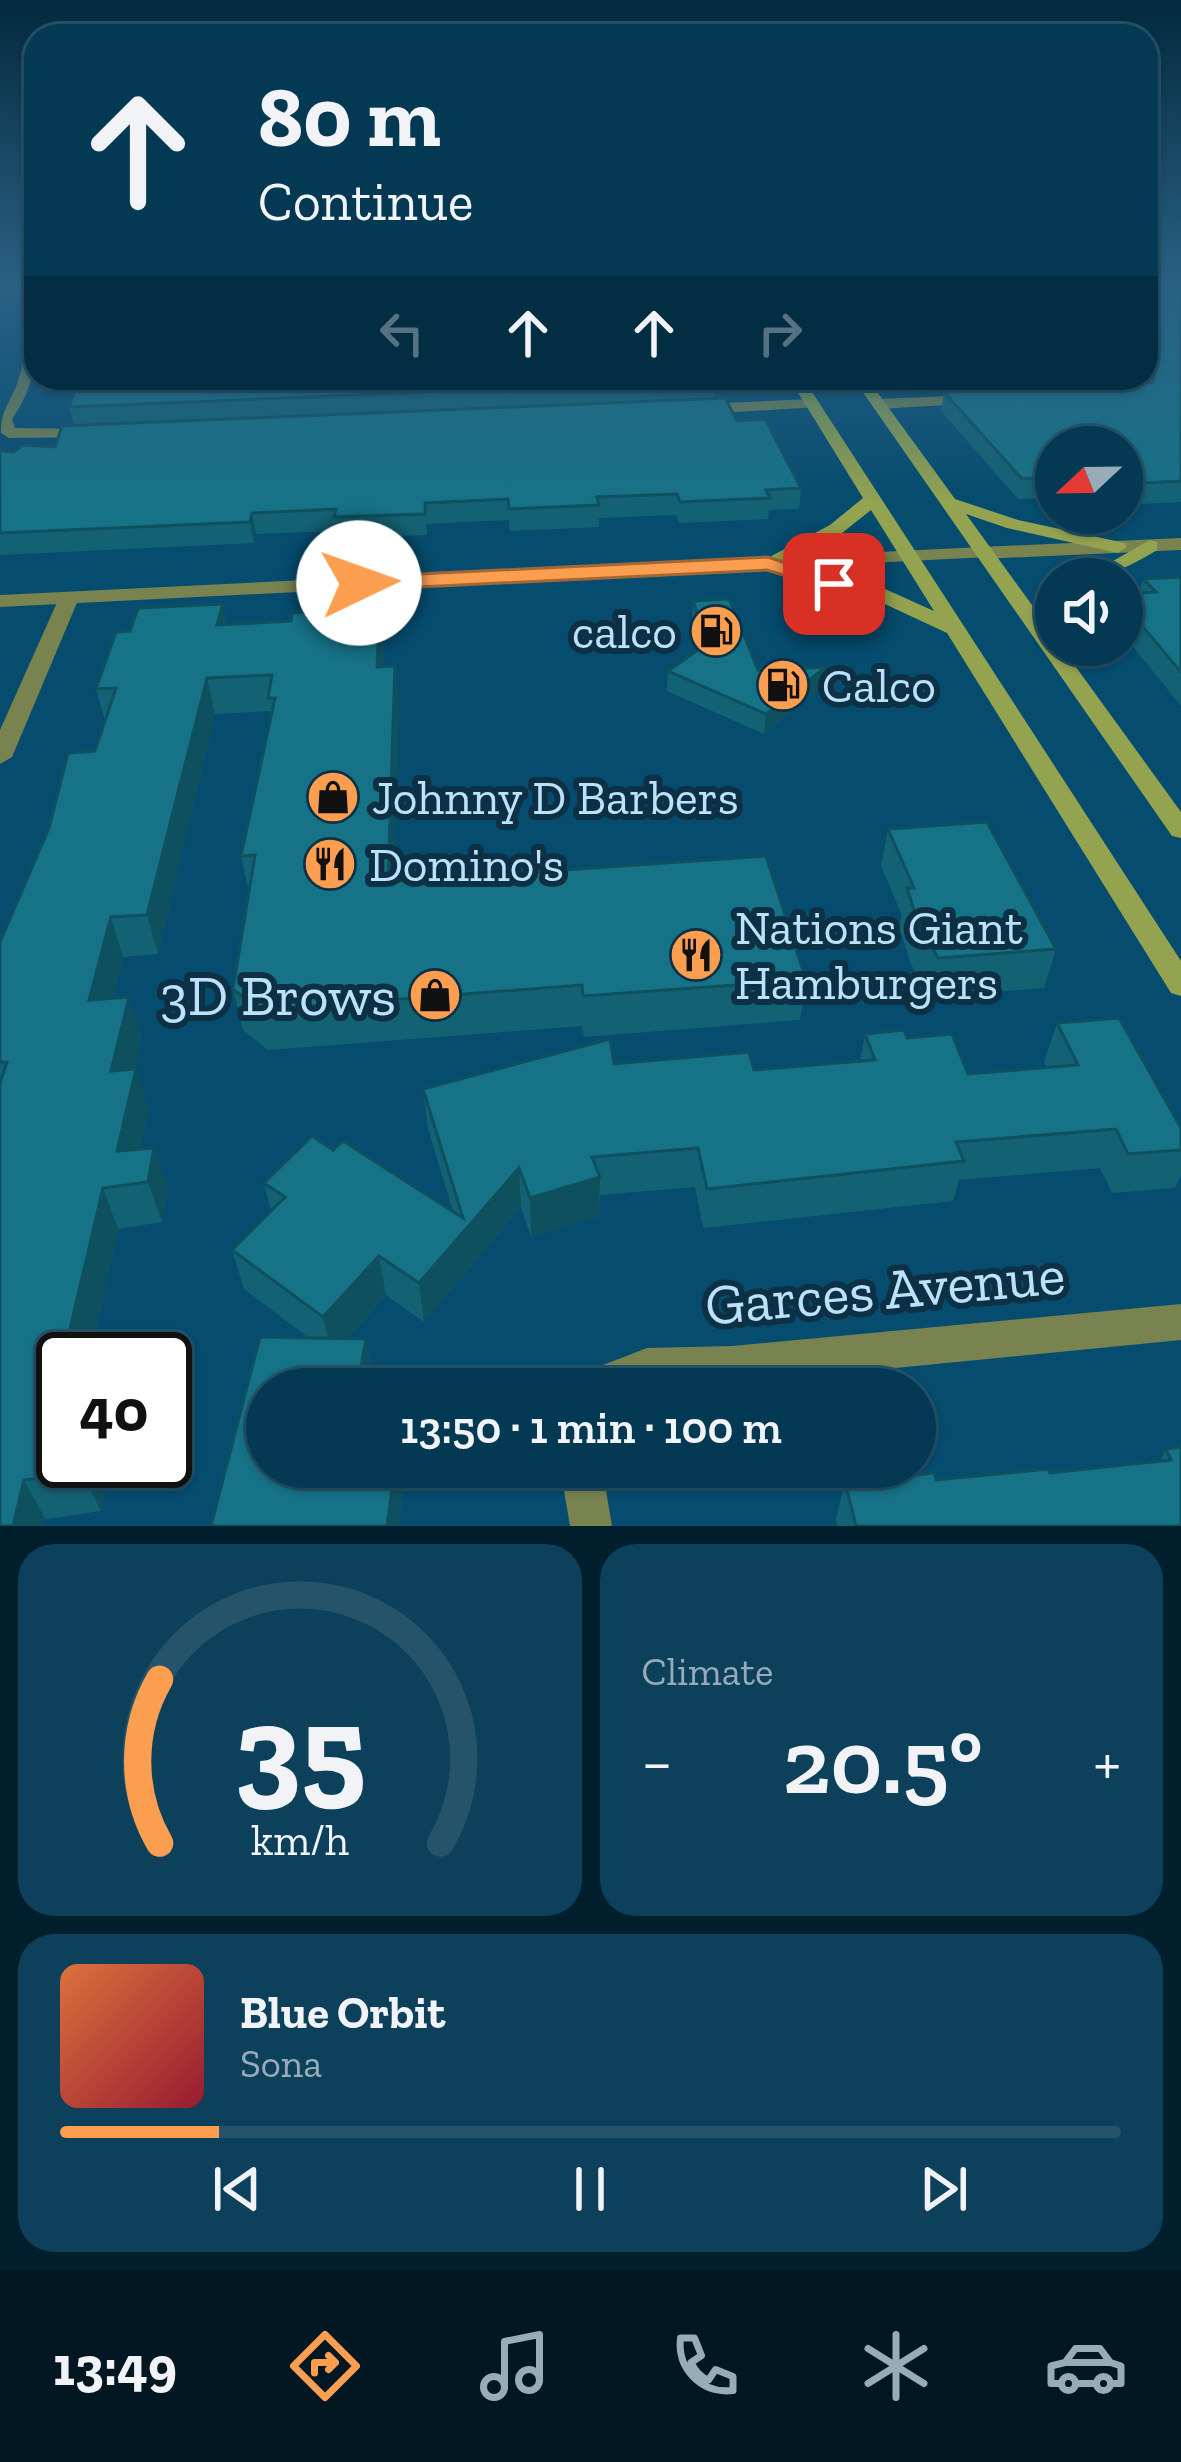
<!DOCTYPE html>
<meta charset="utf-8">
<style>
:root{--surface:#043953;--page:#0d405a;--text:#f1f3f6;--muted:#97acb8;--line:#25536a;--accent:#fb9e50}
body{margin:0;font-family:"Zilla Slab",serif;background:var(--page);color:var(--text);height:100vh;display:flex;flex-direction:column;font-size:45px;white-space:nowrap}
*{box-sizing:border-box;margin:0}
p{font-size:39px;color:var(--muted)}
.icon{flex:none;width:66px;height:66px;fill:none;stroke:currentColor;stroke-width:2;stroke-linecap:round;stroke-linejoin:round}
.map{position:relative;height:1526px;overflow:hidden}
.drawer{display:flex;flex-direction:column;gap:18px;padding:18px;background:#021f2e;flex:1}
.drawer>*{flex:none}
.banner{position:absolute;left:24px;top:24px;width:1134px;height:366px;border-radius:36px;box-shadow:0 3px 9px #0004,0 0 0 3px var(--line);background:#043953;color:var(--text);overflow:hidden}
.needle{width:78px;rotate:248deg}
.fabs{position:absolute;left:1035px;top:426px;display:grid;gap:24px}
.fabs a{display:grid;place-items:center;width:108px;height:108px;border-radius:50%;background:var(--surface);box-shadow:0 3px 9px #0004,0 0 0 3px var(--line);font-size:60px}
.speed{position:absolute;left:36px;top:1332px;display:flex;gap:24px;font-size:60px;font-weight:700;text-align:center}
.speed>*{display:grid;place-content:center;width:156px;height:156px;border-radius:50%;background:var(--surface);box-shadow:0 3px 9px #0004,0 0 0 3px var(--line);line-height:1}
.speed .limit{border:6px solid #111;border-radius:18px;background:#fff;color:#111}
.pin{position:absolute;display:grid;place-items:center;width:102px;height:102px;color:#fff;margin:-51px;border-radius:24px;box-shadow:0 6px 18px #0006}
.me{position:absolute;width:132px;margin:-66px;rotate:87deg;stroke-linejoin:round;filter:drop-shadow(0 0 9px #0008)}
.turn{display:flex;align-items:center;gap:42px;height:252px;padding:0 36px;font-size:54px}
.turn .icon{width:156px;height:156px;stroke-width:2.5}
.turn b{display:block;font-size:84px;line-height:102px}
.lanes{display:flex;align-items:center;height:114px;padding:0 36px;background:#0003;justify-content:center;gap:60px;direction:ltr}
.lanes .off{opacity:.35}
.big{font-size:90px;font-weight:600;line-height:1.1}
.drawer .tile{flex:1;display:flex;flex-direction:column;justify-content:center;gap:18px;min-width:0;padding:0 42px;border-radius:36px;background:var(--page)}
.drawer .dial{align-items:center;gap:0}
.dial svg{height:312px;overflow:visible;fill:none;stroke:var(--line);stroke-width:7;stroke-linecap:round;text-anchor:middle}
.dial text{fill:var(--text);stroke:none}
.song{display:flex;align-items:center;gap:36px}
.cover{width:144px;height:144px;border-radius:18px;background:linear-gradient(135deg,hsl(20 70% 55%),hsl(350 70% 35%))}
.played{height:12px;border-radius:6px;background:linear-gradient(90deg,var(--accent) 15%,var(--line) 15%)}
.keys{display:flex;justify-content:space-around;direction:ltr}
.heat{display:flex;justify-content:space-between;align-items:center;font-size:66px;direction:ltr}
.drawer .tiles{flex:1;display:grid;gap:18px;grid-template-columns:1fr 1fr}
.tile:last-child{grid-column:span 2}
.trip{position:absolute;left:246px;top:1368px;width:690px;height:120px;border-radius:60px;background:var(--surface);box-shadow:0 3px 9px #0004,0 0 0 3px var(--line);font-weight:600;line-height:120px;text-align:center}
.menu{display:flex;height:192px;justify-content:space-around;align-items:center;background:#021721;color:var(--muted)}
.menu .icon{width:84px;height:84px}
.menu .on{color:var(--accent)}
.menu b{font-size:54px;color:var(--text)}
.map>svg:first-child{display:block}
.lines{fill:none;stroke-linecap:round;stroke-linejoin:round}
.minor{fill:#788350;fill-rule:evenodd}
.tertiary{fill:#788350;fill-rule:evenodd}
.secondary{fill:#93a350;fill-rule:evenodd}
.wall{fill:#136274}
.shaded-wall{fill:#0f505e}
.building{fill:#167287;stroke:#0f505e;stroke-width:3}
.route{fill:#fb9e50;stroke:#a36734;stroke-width:3}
.labels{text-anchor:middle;stroke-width:12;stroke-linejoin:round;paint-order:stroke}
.poi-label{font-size:48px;fill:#bbe1fb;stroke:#0e3044;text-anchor:start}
.near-poi-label{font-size:57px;fill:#bbe1fb;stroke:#0e3044;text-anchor:end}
.near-street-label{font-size:57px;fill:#bbe1fb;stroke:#0e3044}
</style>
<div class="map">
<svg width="1181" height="1526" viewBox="0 0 1181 1526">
<rect width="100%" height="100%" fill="#054c6f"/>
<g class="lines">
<g class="minor">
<path d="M21 288H33C42 333 39 382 12 419L15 428 86 429 94 434 92 437 9 438 1 433C0 410 13 399 19 378 28 348 26 318 21 288Z"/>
<path d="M973 395 981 400 978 403 880 409 872 404 880 399Z"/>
<path d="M812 399 817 401V407L703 414 695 409 703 404Z"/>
<path d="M1181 538V550L981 559 972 553 981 547Z"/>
<path d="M69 592 79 598 12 757 0 764V730L59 598Z"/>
<path d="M1181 1304V1340L732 1384C682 1382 636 1389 586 1389L592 1375 603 1365 647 1348 732 1346Z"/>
<path d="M560 1467H602L612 1526H570Z"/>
</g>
<path class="tertiary" d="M981 547 988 549V557L0 607V595Z"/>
<g class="secondary">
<path d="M789 378H803L1181 961V996L1171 993 947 633 872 598 795 581 758 563 830 525 863 498ZM871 510 934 611 885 589 807 572 784 563 842 533Z"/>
<path d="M853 378H867L955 499 1018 520 1125 543 1127 547 1118 553 1007 528 966 514 1037 612 1049 594 1056 592V614L1048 627 1056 645H1060L1181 812V838L1172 836Z"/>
<path d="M1150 540 1157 542V550C1126 569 1103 579 1066 579L1113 561Z"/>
</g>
</g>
<g class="wall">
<path d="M1146 288H1181V502L1122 505V447H1056V502L1052 498 1018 499 941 411 944 392 927 393 913 378H1146Z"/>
<path d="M79 378H735L715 379V399L801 488 799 509 769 510 768 519 679 523 676 515 599 518V527L510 531 509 520 426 524 427 535 337 539 336 531 256 534 254 543 0 555V451L14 452 55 447 74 425 69 407Z"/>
<path d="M1181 577V706L1122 633V594L1139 593 1143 579Z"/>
<path d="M693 601 758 670 826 667 824 686 764 734 667 691 668 671 702 647 692 620Z"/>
<path d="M223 604 227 624 384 643 383 666H395L399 702 394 881 806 980 800 1020 584 1037 582 1026 268 1050 243 1030 233 989 249 892 241 856 271 717 270 711 215 714 158 954 123 957 113 998 129 997 142 1037 134 1069 149 1109 140 1150 154 1148 168 1189 162 1222 118 1229 90 1359 63 1461H110L101 1511 0 1526V942L95 751 105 721 96 689 130 631Z"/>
<path d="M888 829 1056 949 1044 988 929 997 911 964 899 927 902 915 881 866Z"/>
<path d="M1119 1018 1181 1128V1175L1175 1188 1112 1193 1100 1168 959 1180 953 1201 703 1228 695 1187 600 1195 599 1216 531 1237 521 1207 424 1322 386 1295 347 1339H366L373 1377 371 1389H267V1467H407L399 1526H211L260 1337 309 1338 244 1289 232 1250 271 1211 264 1183 312 1136 333 1150 343 1141 453 1211 428 1129 423 1089 610 1039 614 1064 749 1052 754 1070 860 1061 865 1034 904 1030 907 1038 952 1034 968 1074 1047 1068 1044 1062 1057 1023Z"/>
<path d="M1181 1447V1526H837L836 1519 845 1482 936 1480 1050 1473 1159 1462 1166 1449Z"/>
</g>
<g class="shaded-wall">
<path d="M252 513 256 534 254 543 250 522Z"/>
<path d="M223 604 229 638 217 625Z"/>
<path d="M380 608 384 643 382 703 377 667Z"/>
<path d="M395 666 399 702 393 921 388 882Z"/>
<path d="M826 667 824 686 764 734 766 714Z"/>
<path d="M207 678 215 714 158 954 147 915Z"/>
<path d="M111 917 123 957 102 1040 89 1000Z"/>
<path d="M129 997 142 1037 125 1111 111 1071Z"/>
<path d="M136 1069 149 1109 133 1184 117 1151Z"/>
<path d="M154 1148 168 1189 162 1222 148 1182Z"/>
<path d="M519 1168 521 1207 424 1322 419 1283Z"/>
<path d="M600 1177 599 1216 531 1237 530 1198Z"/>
<path d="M103 1188 118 1229 90 1359H64Z"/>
<path d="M379 1256 386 1295 332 1355 323 1317Z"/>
<path d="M366 1339 373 1377 371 1389H357Z"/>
<path d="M84 1461H110L101 1511 82 1473Z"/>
<path d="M395 1467H407L399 1526H387Z"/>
<path d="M24 1480 45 1518 43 1526H13Z"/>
</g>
<g class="building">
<path d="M1146 288H1181V481L1122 484V447H1056V477L1022 479 944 392 1153 382 1156 369H1146Z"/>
<path d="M79 378H715L716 380 69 407Z"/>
<path d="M725 398 737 421 765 419 801 488 766 490 770 498 680 502 677 494 597 497 599 505 509 509 508 499 425 503V514L334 517 336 509 252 513 250 522 0 533V451L14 452 23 445 55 447 62 426Z"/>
<path d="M1181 577V672L1122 602V594L1156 592 1143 579Z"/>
<path d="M729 599 758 670 826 667 766 714 668 671 708 643 693 601Z"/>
<path d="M223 604 217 625 291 621 292 613 380 608 377 667 395 666 388 882 766 856 806 980 583 996 582 985 259 1010 233 989 255 855 241 856 275 698H268L272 675 207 678 147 915 111 917 89 1000 129 997 111 1071 136 1069 117 1151 154 1148 148 1182 103 1188 63 1359V1461H84L82 1473 24 1480 13 1526H0V1083L7 1062H0V942L49 828 68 753 95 751 116 688 96 689 116 632 130 631 138 608Z"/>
<path d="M987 822 1056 949 938 958 919 925 907 888H914L888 829Z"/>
<path d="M1119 1018 1181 1128V1150L1128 1154 1116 1129 956 1142 964 1161 707 1189 698 1148 592 1157 600 1177 530 1198 519 1168 419 1283 379 1256 323 1317 232 1250 285 1197 264 1183 312 1136 333 1150 343 1141 463 1218 423 1089 610 1039 614 1064 749 1052 754 1070 875 1060 865 1034 904 1030 907 1038 952 1034 968 1074 1078 1065 1057 1023Z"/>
<path d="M260 1337 366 1339 357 1389H267V1467H395L387 1526H211Z"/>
<path d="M1181 1447V1526H856L845 1482 934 1473 936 1480 1048 1469 1050 1473 1171 1460 1166 1449Z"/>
</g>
<linearGradient id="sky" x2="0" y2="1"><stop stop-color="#032a3d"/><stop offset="0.57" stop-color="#2a6185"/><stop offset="1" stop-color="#2a6185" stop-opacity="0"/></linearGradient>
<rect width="1181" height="502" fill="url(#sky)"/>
<path class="route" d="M768 557 845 584 834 591 767 570 359 590 348 583 359 577Z"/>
<defs>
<g id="fuel-disc" transform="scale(2.7)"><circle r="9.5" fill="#fb9e50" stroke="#0e3044"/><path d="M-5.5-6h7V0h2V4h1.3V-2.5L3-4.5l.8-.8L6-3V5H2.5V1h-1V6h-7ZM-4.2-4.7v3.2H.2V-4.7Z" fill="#111"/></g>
<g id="shop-disc" transform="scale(2.7)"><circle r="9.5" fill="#fb9e50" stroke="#0e3044"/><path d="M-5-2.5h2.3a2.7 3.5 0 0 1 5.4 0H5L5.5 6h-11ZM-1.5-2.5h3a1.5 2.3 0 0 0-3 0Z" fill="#111"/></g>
<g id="restaurant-disc" transform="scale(2.7)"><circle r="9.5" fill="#fb9e50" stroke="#0e3044"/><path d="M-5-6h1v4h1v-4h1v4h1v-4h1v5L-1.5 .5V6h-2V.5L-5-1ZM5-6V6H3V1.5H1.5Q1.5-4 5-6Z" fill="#111"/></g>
</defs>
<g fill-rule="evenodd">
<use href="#fuel-disc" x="716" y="631"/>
<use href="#fuel-disc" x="783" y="685"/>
<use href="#shop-disc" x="333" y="797"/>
<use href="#restaurant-disc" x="330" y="864"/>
<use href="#restaurant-disc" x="696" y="955"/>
<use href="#shop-disc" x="435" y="995"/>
</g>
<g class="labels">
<g class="poi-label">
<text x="677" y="648" text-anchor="end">calco</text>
<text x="822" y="702">Calco</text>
<text x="372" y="814">Johnny D Barbers</text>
<text x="369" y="881">Domino's</text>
<text x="735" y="944">Nations Giant<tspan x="735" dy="55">Hamburgers</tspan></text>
</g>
<g class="near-poi-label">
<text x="396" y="1015">3D Brows</text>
</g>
<g class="near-street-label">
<text transform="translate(885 1289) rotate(-5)" y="20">Garces Avenue</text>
</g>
</g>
</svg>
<div class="fabs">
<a><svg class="needle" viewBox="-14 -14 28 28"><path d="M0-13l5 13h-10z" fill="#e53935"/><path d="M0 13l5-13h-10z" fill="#97acb8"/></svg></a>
<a><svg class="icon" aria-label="sound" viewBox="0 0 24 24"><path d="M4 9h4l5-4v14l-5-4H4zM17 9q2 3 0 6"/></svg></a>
</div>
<div class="speed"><div class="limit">40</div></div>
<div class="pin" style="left:834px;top:584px;background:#d93025"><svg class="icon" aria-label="arrive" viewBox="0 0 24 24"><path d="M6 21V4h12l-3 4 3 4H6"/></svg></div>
<svg class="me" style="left:359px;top:583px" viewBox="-20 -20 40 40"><circle r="19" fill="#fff"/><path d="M0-13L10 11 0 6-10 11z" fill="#fb9e50"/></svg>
<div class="trip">13:50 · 1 min · 100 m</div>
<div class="banner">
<div class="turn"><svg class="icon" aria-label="ahead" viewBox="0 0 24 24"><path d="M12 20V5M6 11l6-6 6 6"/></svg><div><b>80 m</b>Continue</div></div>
<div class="lanes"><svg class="icon off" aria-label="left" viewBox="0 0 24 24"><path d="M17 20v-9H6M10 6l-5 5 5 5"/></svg><svg class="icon" aria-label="ahead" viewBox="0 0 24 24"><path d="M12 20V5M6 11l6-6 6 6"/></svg><svg class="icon" aria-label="ahead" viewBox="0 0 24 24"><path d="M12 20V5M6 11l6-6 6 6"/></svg><svg class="icon off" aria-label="right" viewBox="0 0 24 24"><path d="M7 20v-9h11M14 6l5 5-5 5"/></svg></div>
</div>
</div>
<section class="drawer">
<div class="tiles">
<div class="tile dial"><svg viewBox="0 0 100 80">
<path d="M14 69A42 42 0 1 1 86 69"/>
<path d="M14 69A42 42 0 0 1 14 27" stroke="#fb9e50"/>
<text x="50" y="56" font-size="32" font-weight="700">35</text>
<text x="50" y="72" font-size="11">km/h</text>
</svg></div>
<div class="tile"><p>Climate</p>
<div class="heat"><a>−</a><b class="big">20.5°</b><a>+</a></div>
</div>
<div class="tile">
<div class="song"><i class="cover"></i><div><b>Blue Orbit</b><p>Sona</p></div></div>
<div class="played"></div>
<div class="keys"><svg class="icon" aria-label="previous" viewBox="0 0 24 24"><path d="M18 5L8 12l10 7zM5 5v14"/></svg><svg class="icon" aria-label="pause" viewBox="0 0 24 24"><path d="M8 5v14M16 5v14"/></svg><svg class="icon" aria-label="next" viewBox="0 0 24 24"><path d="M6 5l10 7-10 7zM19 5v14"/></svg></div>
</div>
</div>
</section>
<nav class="menu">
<b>13:49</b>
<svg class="icon on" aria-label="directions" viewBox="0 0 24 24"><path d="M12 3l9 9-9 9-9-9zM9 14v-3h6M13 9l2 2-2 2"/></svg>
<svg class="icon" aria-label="music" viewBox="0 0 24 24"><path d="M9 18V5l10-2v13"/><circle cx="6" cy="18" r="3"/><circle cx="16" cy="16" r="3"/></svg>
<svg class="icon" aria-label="phone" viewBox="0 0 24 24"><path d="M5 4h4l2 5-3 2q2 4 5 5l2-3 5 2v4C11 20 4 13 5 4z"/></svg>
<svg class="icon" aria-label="climate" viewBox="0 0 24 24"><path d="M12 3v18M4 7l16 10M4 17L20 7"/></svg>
<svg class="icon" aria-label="car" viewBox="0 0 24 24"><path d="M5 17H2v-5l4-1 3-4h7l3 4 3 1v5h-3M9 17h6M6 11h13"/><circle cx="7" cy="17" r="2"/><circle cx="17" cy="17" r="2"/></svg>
</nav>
